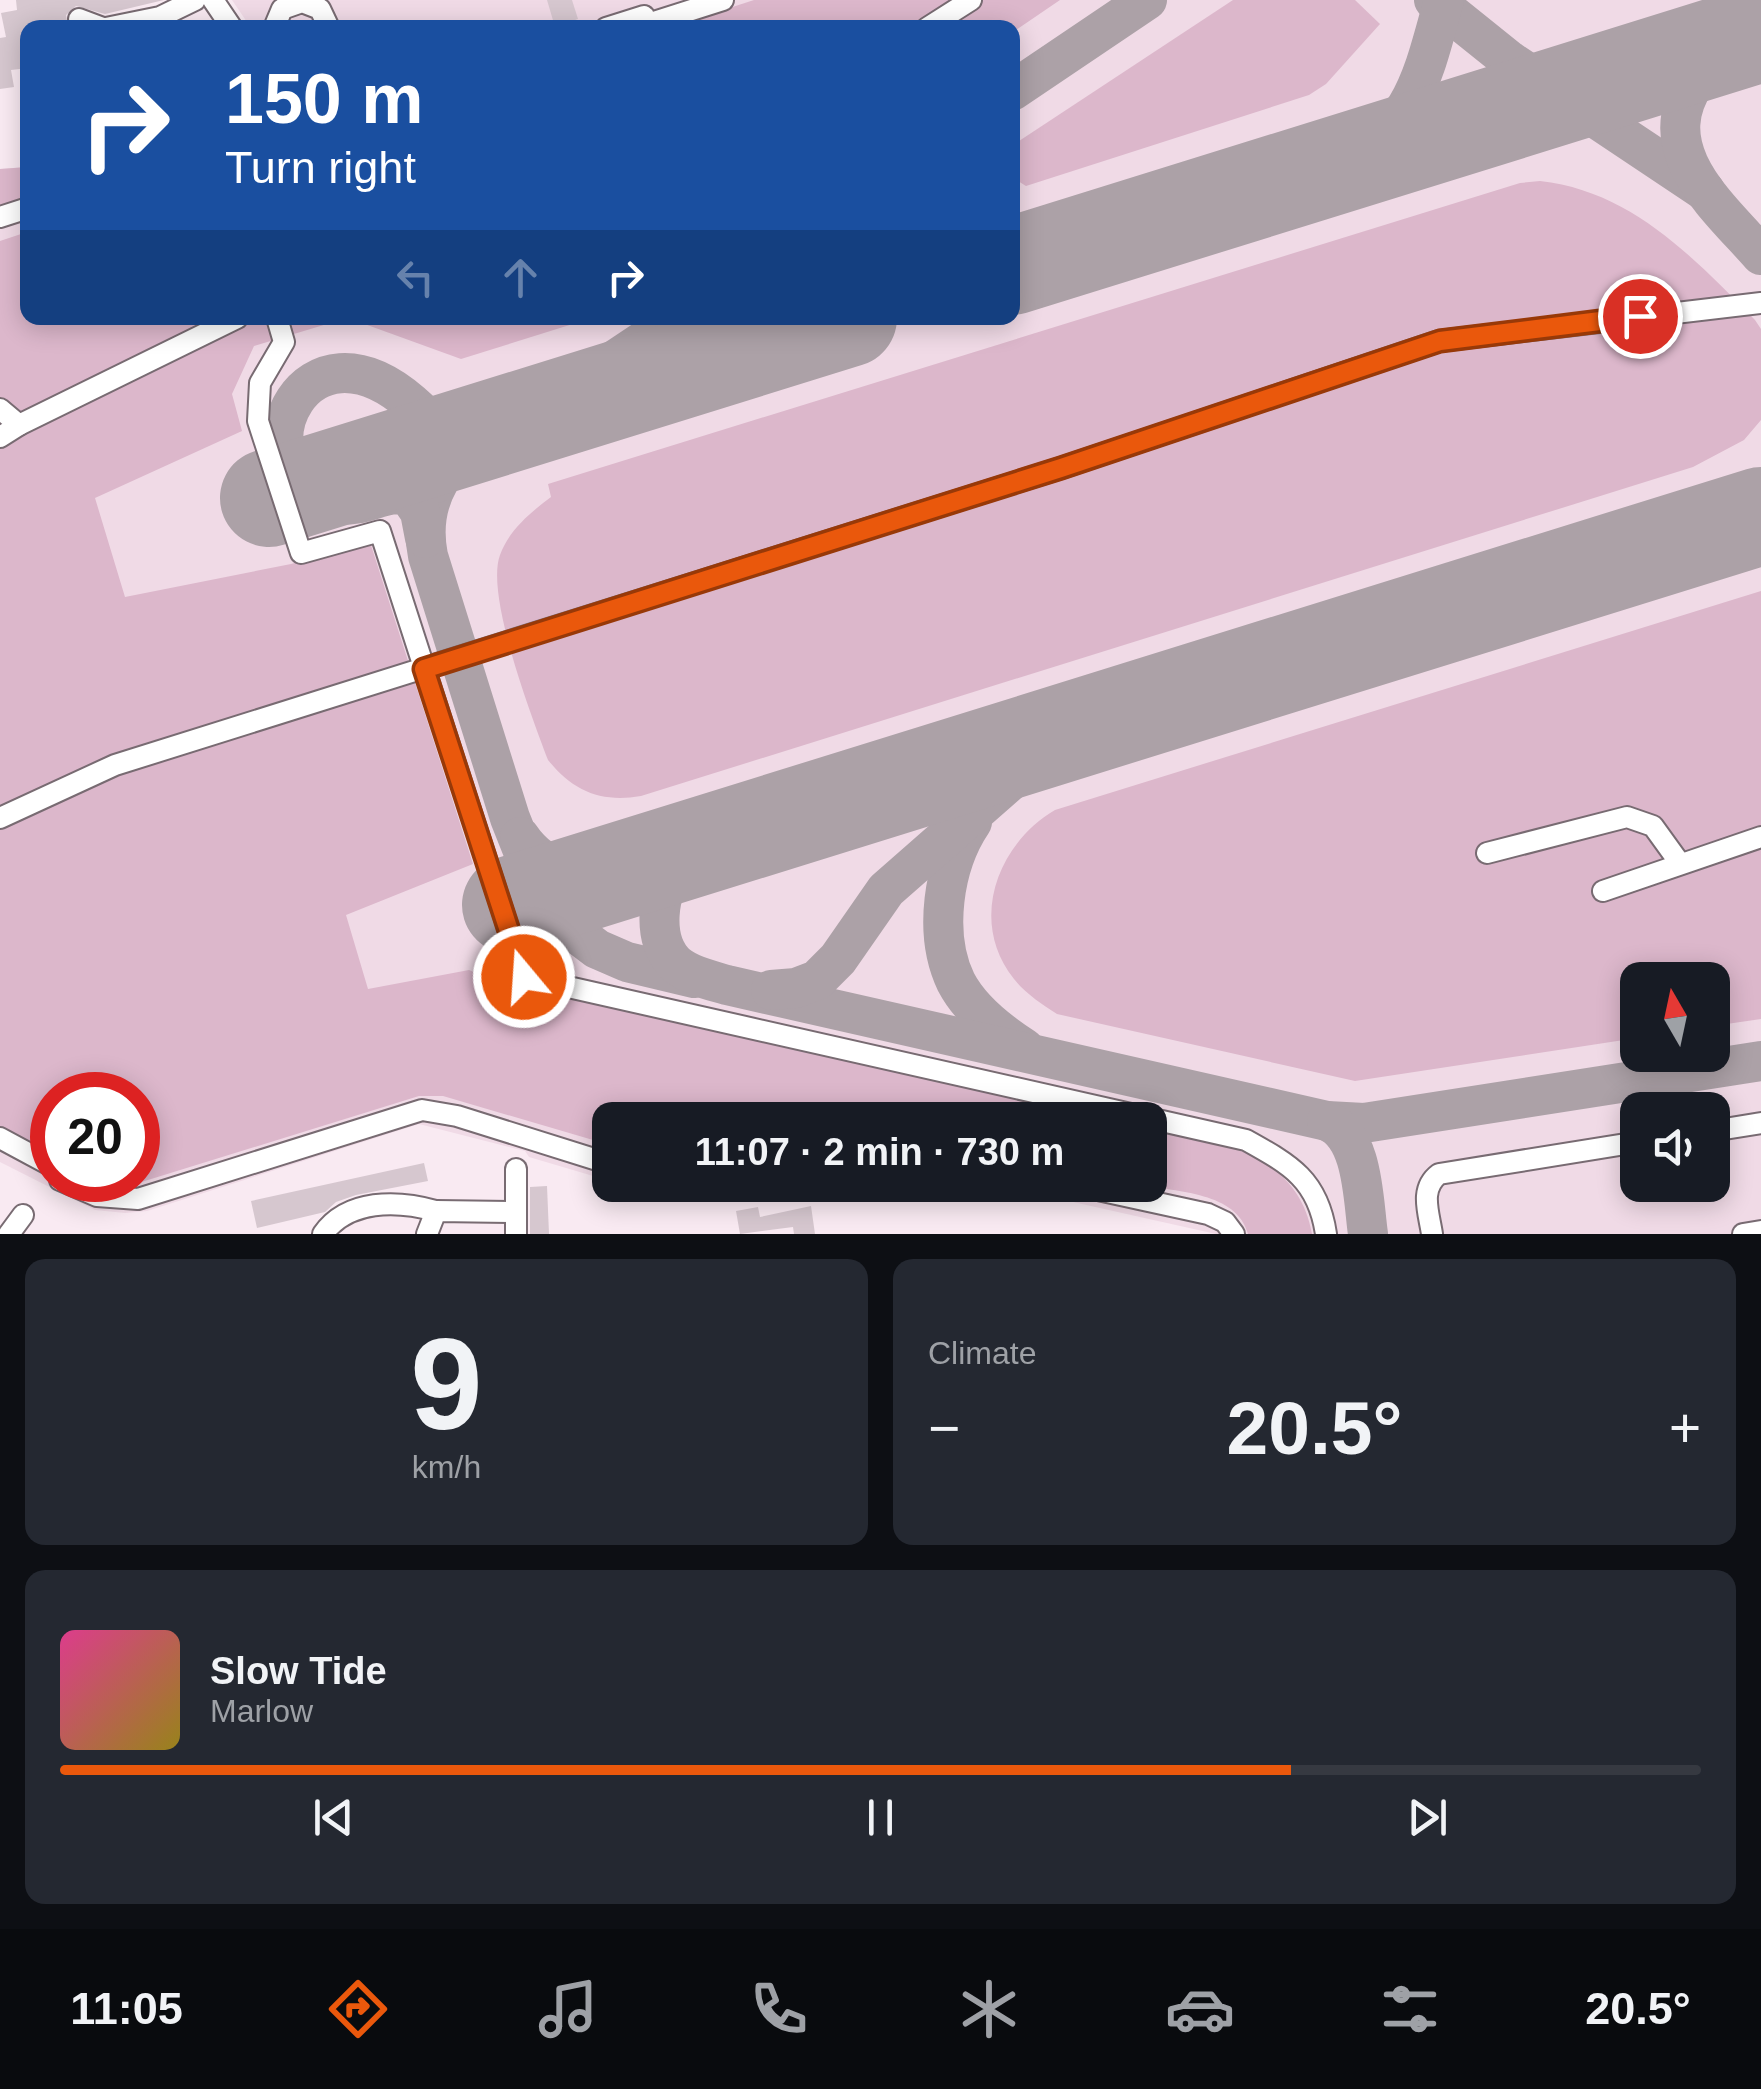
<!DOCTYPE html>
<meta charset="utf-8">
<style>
:root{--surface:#171b24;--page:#242831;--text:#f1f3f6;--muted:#9ea1a6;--line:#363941;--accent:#ea580c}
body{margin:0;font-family:Helvetica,sans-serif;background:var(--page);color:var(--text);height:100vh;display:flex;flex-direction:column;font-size:38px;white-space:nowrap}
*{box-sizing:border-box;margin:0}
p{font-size:32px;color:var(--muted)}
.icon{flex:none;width:55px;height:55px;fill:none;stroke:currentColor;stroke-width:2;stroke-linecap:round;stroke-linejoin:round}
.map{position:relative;height:1234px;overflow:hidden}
.side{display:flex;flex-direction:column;gap:25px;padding:25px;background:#0d0f14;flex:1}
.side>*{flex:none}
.guide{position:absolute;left:20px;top:20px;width:1000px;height:305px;border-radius:20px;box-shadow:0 5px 25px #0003;background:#1a4fa0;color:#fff;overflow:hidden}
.needle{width:65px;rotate:351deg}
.controls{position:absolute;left:1620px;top:962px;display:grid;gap:20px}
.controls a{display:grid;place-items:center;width:110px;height:110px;border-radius:20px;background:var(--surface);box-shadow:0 5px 25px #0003;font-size:50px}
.speed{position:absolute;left:30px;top:1072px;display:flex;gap:20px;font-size:50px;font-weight:700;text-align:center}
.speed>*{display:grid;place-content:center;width:130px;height:130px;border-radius:50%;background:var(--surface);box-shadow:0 5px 25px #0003;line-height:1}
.speed .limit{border:15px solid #d22;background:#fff;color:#111}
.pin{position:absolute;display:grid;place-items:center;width:85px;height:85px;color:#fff;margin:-42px;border:5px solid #fff;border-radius:50%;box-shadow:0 2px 10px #0007}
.me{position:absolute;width:110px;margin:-55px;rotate:342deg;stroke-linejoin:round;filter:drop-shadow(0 0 8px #0008)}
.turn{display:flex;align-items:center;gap:35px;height:210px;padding:0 40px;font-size:45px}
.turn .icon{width:130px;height:130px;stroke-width:2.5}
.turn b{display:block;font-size:70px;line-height:85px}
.lanes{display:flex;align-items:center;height:95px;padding:0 40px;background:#0003;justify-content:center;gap:50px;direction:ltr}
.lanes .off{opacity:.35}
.big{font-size:75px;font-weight:600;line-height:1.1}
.side .tile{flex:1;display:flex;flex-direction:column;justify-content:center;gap:15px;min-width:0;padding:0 35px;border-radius:20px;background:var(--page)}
.side .dial{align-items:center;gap:0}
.dial b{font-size:130px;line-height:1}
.song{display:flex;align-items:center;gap:30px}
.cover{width:120px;height:120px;border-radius:15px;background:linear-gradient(135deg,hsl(330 70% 55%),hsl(50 70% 35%))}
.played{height:10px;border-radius:5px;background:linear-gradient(90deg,var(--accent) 75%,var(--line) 75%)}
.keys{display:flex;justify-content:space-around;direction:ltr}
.heat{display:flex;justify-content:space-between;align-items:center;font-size:55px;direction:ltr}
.side .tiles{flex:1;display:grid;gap:25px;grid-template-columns:1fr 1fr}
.tile:last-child{grid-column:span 2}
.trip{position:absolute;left:592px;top:1102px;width:575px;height:100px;border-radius:20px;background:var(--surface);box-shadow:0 5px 25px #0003;font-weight:600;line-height:100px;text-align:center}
.menu{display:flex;height:160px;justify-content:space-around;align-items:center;background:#090b0e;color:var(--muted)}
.menu .icon{width:70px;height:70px}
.menu .active{color:var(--accent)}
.menu b{font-size:45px;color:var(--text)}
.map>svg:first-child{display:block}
.built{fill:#f0dae6;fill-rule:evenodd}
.green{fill:#dcb7cb}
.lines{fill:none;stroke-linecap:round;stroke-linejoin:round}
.taxiway{stroke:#aca1a7;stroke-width:40}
.runway{stroke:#aca1a7;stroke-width:98}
.building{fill:#d6c7cf}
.minor-casing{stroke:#786b72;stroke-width:24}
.minor{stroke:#fff;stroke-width:20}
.route-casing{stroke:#983908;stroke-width:25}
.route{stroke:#ea580c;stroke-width:18}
</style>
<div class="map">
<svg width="1761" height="1234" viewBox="0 0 1761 1234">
<rect width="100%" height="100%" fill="#f9eaf2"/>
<path class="built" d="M232 0H1761V1234H1216L997 1185H1150V1120H610V1181L529 1157 525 1151 419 1124 147 1211 125 1213 95 1210 0 1162V169L27 167 28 318H1012V28H251ZM1638 980H1712V1055H1638ZM52 1095H138V1180H52ZM1638 1110H1712V1185H1638Z"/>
<g class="green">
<path d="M754 0H1060L1013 32 1012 28H668Z"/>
<path d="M1233 0H1355L1380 24 1326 84 1309 95 1026 186 1013 178V145Z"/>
<path d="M27 167V203L0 211V169Z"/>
<path d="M1540 181C1631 191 1693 257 1755 320L1761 329V420L1744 440 1693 467 641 796C601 803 573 791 548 760 532 717 485 595 500 555 509 530 531 512 551 497L548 484 1520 183Z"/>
<path d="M27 232 28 318H347L254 346 232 394 242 431 95 498 125 597 291 564 370 542 473 864 346 915 368 989 469 970 488 978 1122 1120H610V1145L443 1096H419L135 1184 100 1180H138V1095H52V1157L0 1131V241Z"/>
<path d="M348 318H592L461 359Z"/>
<path d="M1761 591V1019L1713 1026 1712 980H1638L1637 1038 1355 1081 1057 1014C1042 1004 1026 994 1014 979 968 922 997 844 1055 810Z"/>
<path d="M1150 1126C1217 1141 1298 1153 1312 1234H1248C1237 1192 1177 1192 1141 1185H1150Z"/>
</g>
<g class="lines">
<g class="taxiway">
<path d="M1434 0 1510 61 1705 191"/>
<path d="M1742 39C1722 48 1708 64 1696 81 1649 150 1718 206 1761 255"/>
<path d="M1538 76 1576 83 1620 77"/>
<path d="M1012 91 1147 0"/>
<path d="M1333 167C1413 134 1423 76 1444 0"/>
<path d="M531 416 678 318"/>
<path d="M501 426C450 453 416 495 428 556L510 818 541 896 560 921 597 949 627 962 694 978"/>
<path d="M425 538 420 512 409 496C379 487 360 518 319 497 239 457 304 311 411 403 443 431 447 441 436 483"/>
<path d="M972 822C943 865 933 934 956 982 970 1009 999 1032 1024 1048"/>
<path d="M520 837C545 874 586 880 627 869"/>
<path d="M719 841C704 846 690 851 679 864 657 888 650 941 677 965 691 976 710 980 727 985L1327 1121 1364 1123 1761 1061"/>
<path d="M771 990 796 988 817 980 838 959 886 890 1065 733"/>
<path d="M1327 1121C1364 1136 1363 1200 1368 1234"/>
</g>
<g class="runway">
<path d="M1012 266 1761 33"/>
<path d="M269 498 848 318"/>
<path d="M511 905 1761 516"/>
</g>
</g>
<g class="building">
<path d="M16 0H164L105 14 76 6 66 15 68 28H28V68L11 70 14 87 0 89V38L6 37 1 13 17 10Z"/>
<path d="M547 0H572L578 19 555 27Z"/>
<path d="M424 1163 428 1181 356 1195 336 1202 325 1212 257 1228 251 1201Z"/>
<path d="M547 1186 549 1234H530V1187Z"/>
<path d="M811 1206 815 1234H794L793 1227 740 1234 736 1211 758 1207 760 1217Z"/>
</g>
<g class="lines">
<g class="minor-casing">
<g id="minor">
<path d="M213 0 232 28"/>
<path d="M79 19 103 28"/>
<path d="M106 28 160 17 195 0"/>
<path d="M274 28 282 9 302 2 320 9 329 28"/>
<path d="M606 28 644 16"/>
<path d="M635 28 723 0"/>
<path d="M927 28 971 0"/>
<path d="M0 217 28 208"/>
<path d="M277 318 284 342 260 383 258 421 301 553 380 531 524 977 1246 1140C1291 1165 1318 1180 1326 1234"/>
<path d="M0 409 19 425 0 437"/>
<path d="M19 425 237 318"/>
<path d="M0 818 115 765 1061 468 1439 341 1761 303"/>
<path d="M1487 853 1627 817 1653 826 1679 862"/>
<path d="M1603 891 1761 837"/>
<path d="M1712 1131 1761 1123"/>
<path d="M0 1138 52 1166"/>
<path d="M60 1180 97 1196 138 1199 422 1110 457 1116 610 1164"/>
<path d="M1075 1185 1208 1214 1225 1222 1234 1234"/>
<path d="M9 1234 23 1215"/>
<path d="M323 1234C348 1199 397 1200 436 1211"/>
<path d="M427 1234 436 1211 516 1212"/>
<path d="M516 1234V1169"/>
<path d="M1432 1234C1429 1213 1419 1189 1439 1174L1638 1142"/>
<path d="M1743 1234 1761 1231"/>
</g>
</g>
<use href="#minor" class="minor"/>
</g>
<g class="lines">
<g class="route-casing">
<path id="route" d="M524 977 424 669 1061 468 1440 341 1640 316"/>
</g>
<use href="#route" class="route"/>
</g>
</svg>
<div class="controls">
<a><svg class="needle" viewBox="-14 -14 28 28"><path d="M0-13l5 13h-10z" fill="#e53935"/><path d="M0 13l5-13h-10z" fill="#9ea1a6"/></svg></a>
<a><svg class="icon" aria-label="sound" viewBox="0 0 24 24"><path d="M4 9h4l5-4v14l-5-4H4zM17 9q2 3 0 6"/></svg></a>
</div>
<div class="speed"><div class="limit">20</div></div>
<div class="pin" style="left:1640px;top:316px;background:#d93025"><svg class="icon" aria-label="arrive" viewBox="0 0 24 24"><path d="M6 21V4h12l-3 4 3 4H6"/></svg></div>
<svg class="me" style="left:524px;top:977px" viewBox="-20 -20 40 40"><circle r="17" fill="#ea580c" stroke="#fff" stroke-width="3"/><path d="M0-11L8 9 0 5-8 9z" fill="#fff"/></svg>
<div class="trip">11:07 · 2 min · 730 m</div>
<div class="guide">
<div class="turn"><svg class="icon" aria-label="right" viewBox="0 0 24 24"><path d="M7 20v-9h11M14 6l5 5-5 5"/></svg><div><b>150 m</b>Turn right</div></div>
<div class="lanes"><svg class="icon off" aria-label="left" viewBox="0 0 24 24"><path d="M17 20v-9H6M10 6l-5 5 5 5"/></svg><svg class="icon off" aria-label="ahead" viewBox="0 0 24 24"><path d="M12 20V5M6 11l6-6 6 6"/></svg><svg class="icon" aria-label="right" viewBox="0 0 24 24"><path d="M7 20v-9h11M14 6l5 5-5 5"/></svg></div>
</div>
</div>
<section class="side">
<div class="tiles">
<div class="tile dial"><b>9</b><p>km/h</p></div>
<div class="tile"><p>Climate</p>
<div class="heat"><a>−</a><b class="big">20.5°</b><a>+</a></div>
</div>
<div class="tile">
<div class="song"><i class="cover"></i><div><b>Slow Tide</b><p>Marlow</p></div></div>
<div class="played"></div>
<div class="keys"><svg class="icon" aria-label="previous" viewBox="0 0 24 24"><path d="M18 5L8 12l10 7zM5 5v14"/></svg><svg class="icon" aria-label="pause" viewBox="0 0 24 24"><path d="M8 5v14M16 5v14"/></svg><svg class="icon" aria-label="next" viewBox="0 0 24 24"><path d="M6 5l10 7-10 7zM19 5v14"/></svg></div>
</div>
</div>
</section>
<nav class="menu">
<b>11:05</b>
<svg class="icon active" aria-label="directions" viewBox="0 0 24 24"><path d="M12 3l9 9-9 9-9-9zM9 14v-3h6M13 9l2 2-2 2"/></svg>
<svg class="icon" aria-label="music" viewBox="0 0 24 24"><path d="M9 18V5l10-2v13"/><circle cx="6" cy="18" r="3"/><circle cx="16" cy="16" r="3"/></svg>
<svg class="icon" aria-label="phone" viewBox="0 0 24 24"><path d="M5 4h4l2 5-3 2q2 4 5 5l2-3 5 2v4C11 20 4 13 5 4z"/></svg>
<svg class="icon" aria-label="climate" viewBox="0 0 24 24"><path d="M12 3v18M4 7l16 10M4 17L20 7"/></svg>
<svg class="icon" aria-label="car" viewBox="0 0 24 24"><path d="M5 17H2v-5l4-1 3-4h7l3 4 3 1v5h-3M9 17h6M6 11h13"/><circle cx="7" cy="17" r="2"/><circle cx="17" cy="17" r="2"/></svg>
<svg class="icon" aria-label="filters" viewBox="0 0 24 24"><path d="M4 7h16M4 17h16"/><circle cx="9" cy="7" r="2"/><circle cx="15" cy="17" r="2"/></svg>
<b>20.5°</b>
</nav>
